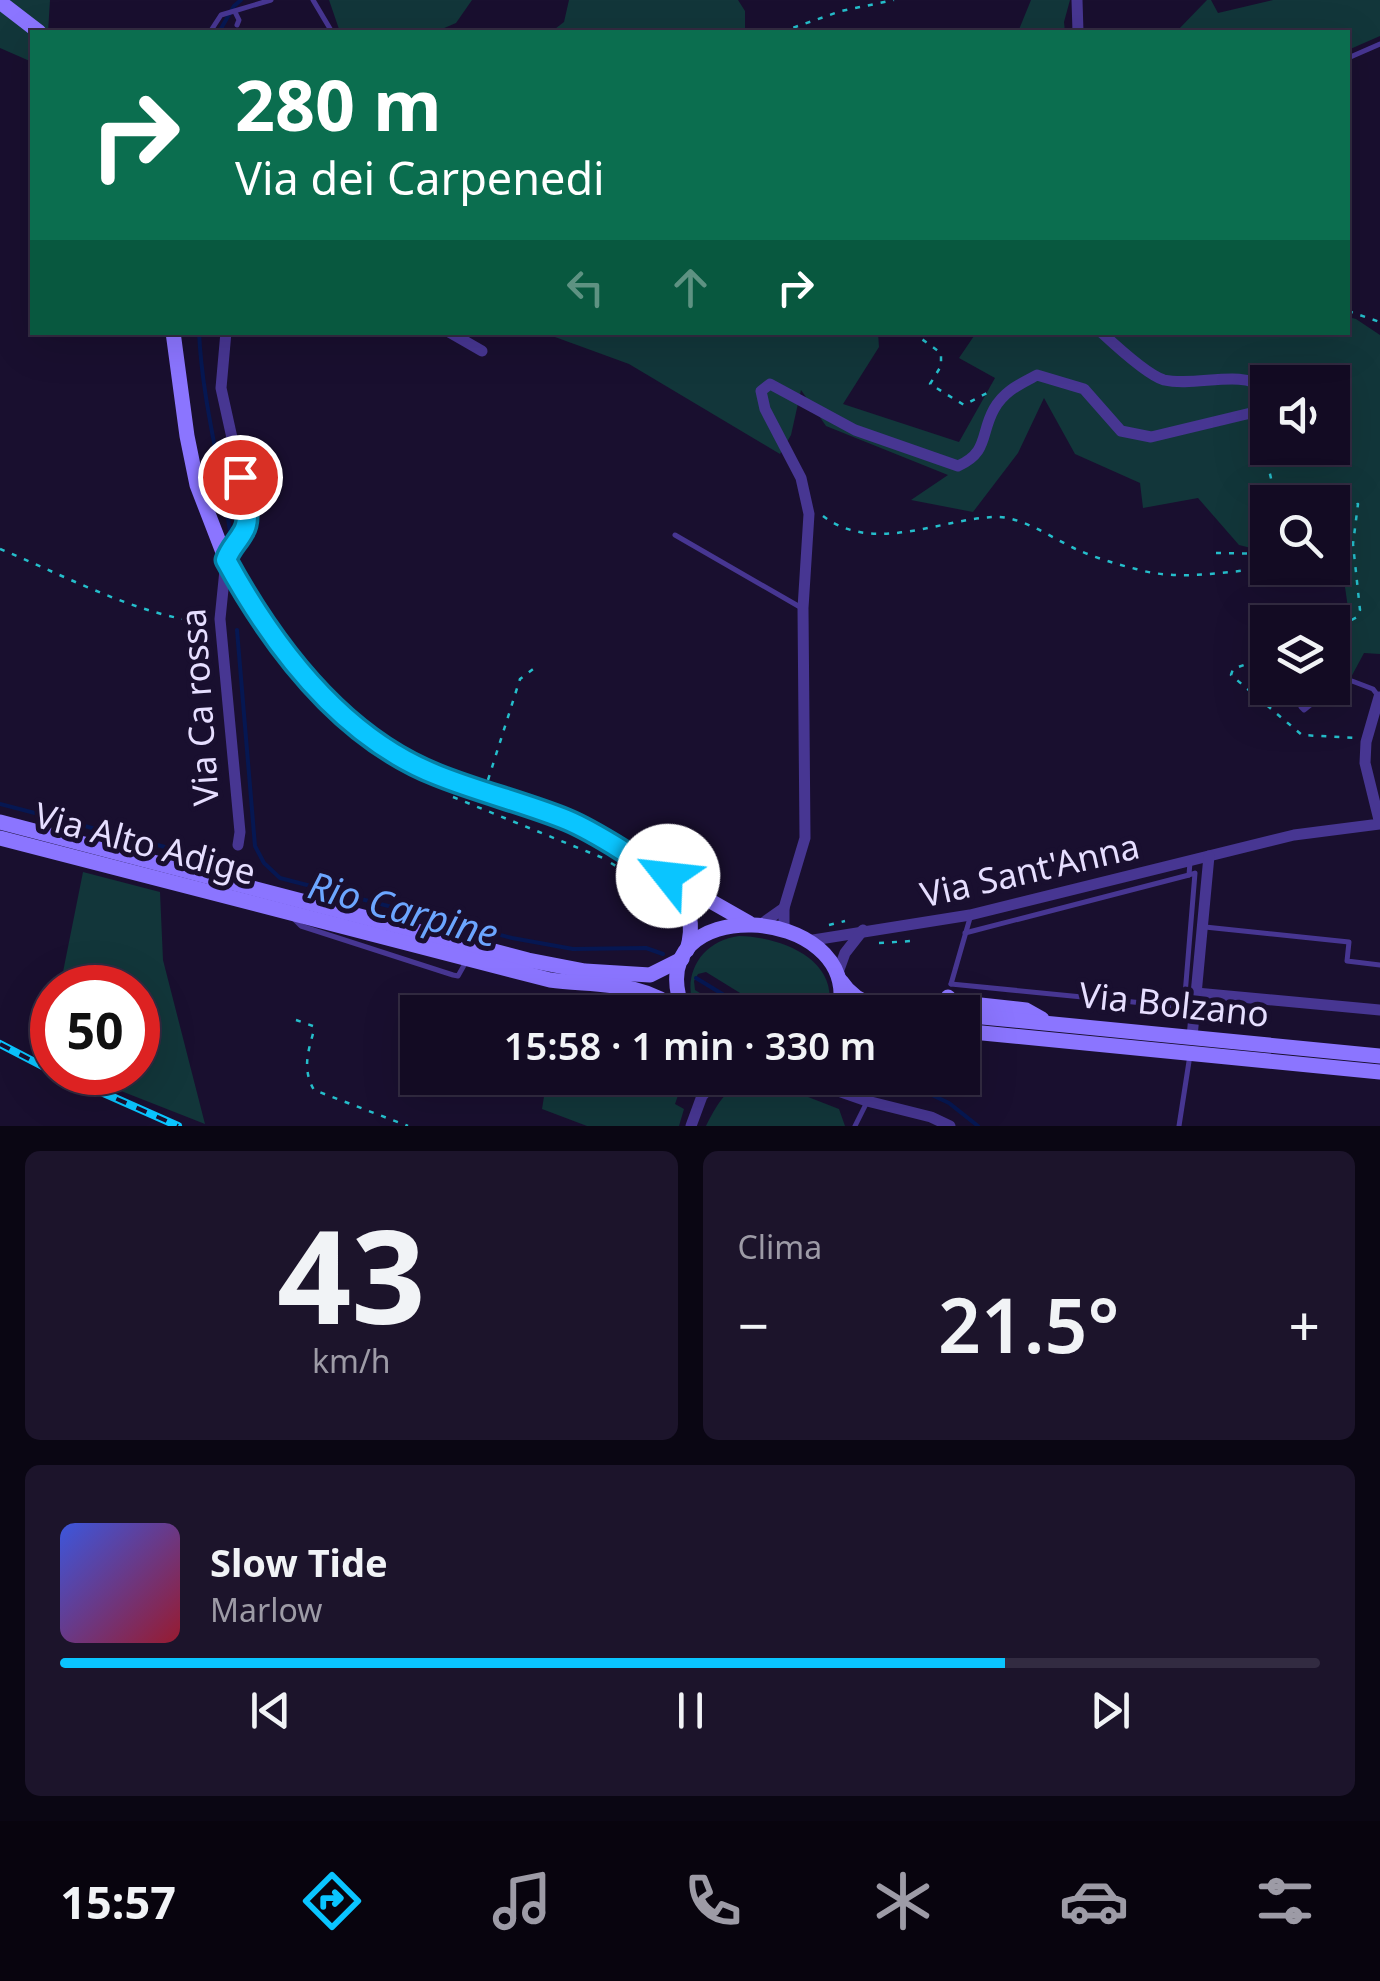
<!DOCTYPE html>
<html lang="it">
<meta charset="utf-8">
<style>
:root{--surface:#130b23;--page:#1c142b;--text:#f1f3f6;--muted:#9d9ba6;--line:#322b41;--accent:#0ac5ff}
body{margin:0;font-family:"Noto Sans",sans-serif;background:var(--page);color:var(--text);height:100vh;display:flex;flex-direction:column;font-size:38px;white-space:nowrap}
*{box-sizing:border-box;margin:0}
p{font-size:32px;color:var(--muted)}
.icon{flex:none;width:55px;height:55px;fill:none;stroke:currentColor;stroke-width:2;stroke-linecap:round;stroke-linejoin:round}
.map{position:relative;height:1126px;overflow:hidden}
.details{display:flex;flex-direction:column;gap:25px;padding:25px;background:#0a0613;flex:1}
.details>*{flex:none}
.top-card{position:absolute;left:30px;top:30px;width:1320px;height:305px;border-radius:0px;box-shadow:0 10px 40px #0002,0 0 0 2px var(--line);background:#0b6e4f;color:#fff;overflow:hidden}
.fabs{position:absolute;left:1250px;top:365px;display:grid;gap:20px}
.fabs a{display:grid;place-items:center;width:100px;height:100px;border-radius:0px;background:var(--surface);box-shadow:0 10px 40px #0002,0 0 0 2px var(--line);font-size:50px}
.speed{position:absolute;left:30px;top:965px;display:flex;gap:20px;font-size:50px;font-weight:700;text-align:center}
.speed>*{display:grid;place-content:center;width:130px;height:130px;border-radius:50%;background:var(--surface);box-shadow:0 10px 40px #0002,0 0 0 2px var(--line);line-height:1}
.speed .limit{border:15px solid #d22;background:#fff;color:#111}
.pin{position:absolute;display:grid;place-items:center;width:85px;height:85px;color:#fff;margin:-42px;border:5px solid #fff;border-radius:50%;box-shadow:0 2px 10px #0007}
.me{position:absolute;width:110px;margin:-55px;rotate:299deg;stroke-linejoin:round;filter:drop-shadow(0 0 8px #0008)}
.turn{display:flex;align-items:center;gap:35px;height:210px;padding:0 40px;font-size:45px}
.turn .icon{width:130px;height:130px;stroke-width:2.5}
.turn b{display:block;font-size:70px;line-height:85px}
.lanes{display:flex;align-items:center;height:95px;padding:0 40px;background:#0003;justify-content:center;gap:50px;direction:ltr}
.lanes .off{opacity:.35}
.big{font-size:75px;font-weight:600;line-height:1.1}
.details .widget{flex:1;display:flex;flex-direction:column;justify-content:center;gap:15px;min-width:0;padding:0 35px;border-radius:15px;background:var(--page)}
.details .dial{align-items:center;gap:0}
.dial b{font-size:130px;line-height:1}
.song{display:flex;align-items:center;gap:30px}
.cover{width:120px;height:120px;border-radius:15px;background:linear-gradient(135deg,hsl(230 70% 55%),hsl(350 70% 35%))}
.played{height:10px;border-radius:5px;background:linear-gradient(90deg,var(--accent) 75%,var(--line) 75%)}
.keys{display:flex;justify-content:space-around;direction:ltr}
.heat{display:flex;justify-content:space-between;align-items:center;font-size:55px;direction:ltr}
.details .tiles{flex:1;display:grid;gap:25px;grid-template-columns:1fr 1fr}
.widget:last-child{grid-column:span 2}
.trip{position:absolute;left:400px;top:995px;width:580px;height:100px;border-radius:0px;background:var(--surface);box-shadow:0 10px 40px #0002,0 0 0 2px var(--line);font-weight:600;line-height:100px;text-align:center}
.tabs{display:flex;height:160px;justify-content:space-around;align-items:center;background:#08040e;color:var(--muted)}
.tabs .icon{width:70px;height:70px}
.tabs .on{color:var(--accent)}
.tabs b{font-size:45px;color:var(--text)}
.map>svg:first-child{display:block}
.green{fill:#12363a;fill-rule:evenodd}
.lines{fill:none;stroke-linecap:round;stroke-linejoin:round}
.stream{stroke:#061752;stroke-width:4}
.path{stroke:#25becb;stroke-width:2.5;stroke-dasharray:5 8;stroke-linecap:butt}
.lane{stroke:#473692;stroke-width:5}
.street{stroke:#473692;stroke-width:11}
.secondary{stroke:#8b75ff;stroke-width:15}
.rail-casing{stroke:#0ac5ff;stroke-width:8}
.rail{stroke:#190f2f;stroke-width:4;stroke-dasharray:11;stroke-linecap:butt}
.route-casing{stroke:#0680a6;stroke-width:25}
.route{stroke:#0ac5ff;stroke-width:18}
.labels{text-anchor:middle;stroke-width:10;stroke-linejoin:round;paint-order:stroke}
.street-label{font-size:35px;fill:#e6deff;stroke:#190f2f}
.water-label{font-size:38px;font-style:italic;fill:#6ca6ff;stroke:#190f2f}
</style>
<div class="map">
<svg width="1380" height="1126" viewBox="0 0 1380 1126">
<rect width="100%" height="100%" fill="#190f2f"/>
<g class="green">
<path d="M0 0H50L48 32H32V62L0 48Z"/>
<path d="M329 0H472L456 23 435 32H340Z"/>
<path d="M569 0H738L745 11V32H551L564 22Z"/>
<path d="M1031 0H1070L1064 22 1065 32H1018Z"/>
<path d="M1207 0H1211L1218 13 1273 0H1380V36L1348 50V32H1176Z"/>
<path d="M1348 317 1356 319 1380 335V654L1364 653 1349 681 1333 684V626L1349 615 1340 552 1333 553 1332 502H1268L1267 552 1239 545 1198 498 1143 508 1140 483 1075 454 1044 398 1018 453 973 512 911 500 948 475 826 426 801 390 791 435 780 454 629 364 544 333H878L879 347 843 404 959 442 995 378 959 358 976 333 1348 332ZM1268 382H1332V448H1268Z"/>
<path d="M83 872 160 892 163 960 205 1124 121 1091 84 1073 138 1072V988L60 987Z"/>
<path d="M739 936C781 937 841 959 828 1012H771L706 972 698 974 694 981 695 990 731 1012H696C680 977 700 941 739 936Z"/>
<path d="M547 1078H684L675 1104 684 1109 679 1126H587L542 1109Z"/>
<path d="M748 1082 772 1083 839 1109 845 1126H706C717 1105 724 1089 748 1082Z"/>
</g>
<g class="lines">
<g class="stream">
<path d="M219 32 234 6 241 0"/>
<path d="M199 332C202 399 220 464 230 531"/>
<path d="M237 630 255 846 264 863 280 878 512 938 573 949 646 948 663 954"/>
<path d="M0 804 188 853"/>
<path d="M696 978 752 1012"/>
<path d="M888 1078 893 1079"/>
<path d="M934 1096 949 1103 978 1126"/>
</g>
<g class="path">
<path d="M781 32 841 11 894 0"/>
<path d="M1348 311 1380 322"/>
<path d="M912 332 941 353V366L930 384 964 405 991 391"/>
<path d="M1258 423 1274 491 1297 492 1296 497 1286 502"/>
<path d="M1282 502 1283 492"/>
<path d="M1332 513 1358 504 1353 544 1360 610 1357 617 1332 631"/>
<path d="M823 516C873 554 937 520 993 517 1021 515 1053 539 1078 550 1096 558 1116 564 1136 569 1180 582 1226 571 1271 568"/>
<path d="M1332 548 1351 544"/>
<path d="M0 549C66 576 140 617 210 623"/>
<path d="M1216 553 1268 554"/>
<path d="M1268 656 1233 669 1231 675 1302 735 1356 738"/>
<path d="M488 780 520 679 536 667"/>
<path d="M453 797 603 858"/>
<path d="M611 863 629 874"/>
<path d="M829 925 845 921"/>
<path d="M879 943 911 941 910 936"/>
<path d="M296 1020 313 1026 314 1030C308 1052 302 1069 314 1090L408 1126"/>
<path d="M762 1078 790 1083"/>
<path d="M732 1080 745 1078"/>
<path d="M893 1096 897 1078"/>
</g>
<g class="lane">
<path d="M313 0 332 32"/>
<path d="M235 12 239 20 237 25"/>
<path d="M210 32 221 15 271 0"/>
<path d="M1348 58 1380 44"/>
<path d="M675 535 800 607"/>
<path d="M1316 688 1301 707 1304 710 1329 690 1352 681 1373 689 1379 697"/>
<path d="M293 918 301 926 453 975 458 976 467 960"/>
<path d="M1205 927 1349 942 1347 961 1380 965"/>
<path d="M965 933 1189 875 1190 862"/>
<path d="M951 984 1184 1007 1195 873 1189 875"/>
<path d="M951 984 970 918"/>
<path d="M855 1126 866 1104"/>
<path d="M1179 1126 1190 1055"/>
</g>
<g class="street">
<path d="M1077 0 1078 32"/>
<path d="M226 332 221 388 247 506 246 529 230 548 226 560 220 619 240 832 238 845"/>
<path d="M449 332 482 351"/>
<path d="M760 925 784 908"/>
<path d="M784 931V908L805 838 803 608 809 514 801 478 765 409 761 391 770 384 855 430 958 466C989 452 980 434 994 409 1004 391 1020 384 1037 375L1084 389 1121 431 1151 437 1255 412 1263 400 1264 388C1242 369 1196 387 1164 380 1147 375 1115 345 1101 332"/>
<path d="M807 941 970 915 1294 835 1380 824 1365 763 1366 742 1379 697"/>
<path d="M837 975 845 953 863 930"/>
<path d="M1196 993 1380 1010"/>
<path d="M1192 1037 1209 856"/>
<path d="M801 1078 867 1101 931 1117 950 1126"/>
<path d="M691 1126 702 1096 719 1078"/>
</g>
<g class="secondary">
<path d="M0 2 39 32"/>
<path d="M173 332 187 436 197 485 226 560 268 631 340 712 367 735 434 774 568 820 749 923"/>
<path d="M0 822 528 960 585 971 650 975 682 959"/>
<path d="M0 838 550 980C594 986 644 980 679 1012"/>
<path d="M673 883C689 905 695 924 687 950"/>
<path d="M841 981C863 1015 904 1009 941 1012"/>
<path d="M948 997 953 1002 1026 1010 1042 1019"/>
<path d="M684 1012C633 890 865 902 839 1012"/>
<path d="M962 1015 1380 1056"/>
<path d="M962 1031 1380 1072"/>
</g>
<g class="rail-casing">
<g id="rail">
<path d="M0 1044 52 1071"/>
<path d="M56 1072 178 1126"/>
</g>
</g>
<use href="#rail" class="rail"/>
</g>
<g class="lines">
<g class="route-casing">
<path id="route" d="M240 477C244 493 252 518 243 532 237 543 230 548 226 560 273 646 341 737 437 775 479 792 525 803 567 820 603 835 633 860 668 876"/>
</g>
<use href="#route" class="route"/>
</g>
<g class="labels">
<g class="street-label">
<text transform="translate(200 707) rotate(-94)" y="12">Via Ca rossa</text>
<text transform="translate(145 844) rotate(15)" y="12">Via Alto Adige</text>
<text transform="translate(1030 871) rotate(-13)" y="12">Via Sant'Anna</text>
<text transform="translate(1174 1005) rotate(6)" y="12">Via Bolzano</text>
</g>
<g class="water-label">
<text transform="translate(403 910) rotate(15)" y="13">Rio Carpine</text>
</g>
</g>
</svg>
<div class="fabs">
<a><svg class="icon" aria-label="sound" viewBox="0 0 24 24"><path d="M4 9h4l5-4v14l-5-4H4zM17 9q2 3 0 6"/></svg></a>
<a><svg class="icon" aria-label="search" viewBox="0 0 24 24"><circle cx="10" cy="10" r="6"/><path d="M15 15l6 6"/></svg></a>
<a><svg class="icon" aria-label="layers" viewBox="0 0 24 24"><path d="M12 4l9 5-9 5-9-5zM3 14l9 5 9-5"/></svg></a>
</div>
<div class="speed"><div class="limit">50</div></div>
<div class="pin" style="left:240px;top:477px;background:#d93025"><svg class="icon" aria-label="arrive" viewBox="0 0 24 24"><path d="M6 21V4h12l-3 4 3 4H6"/></svg></div>
<svg class="me" style="left:668px;top:876px" viewBox="-20 -20 40 40"><circle r="19" fill="#fff"/><path d="M0-13L10 11 0 6-10 11z" fill="#0ac5ff"/></svg>
<div class="trip">15:58 · 1 min · 330 m</div>
<div class="top-card">
<div class="turn"><svg class="icon" aria-label="right" viewBox="0 0 24 24"><path d="M7 20v-9h11M14 6l5 5-5 5"/></svg><div><b>280 m</b>Via dei Carpenedi</div></div>
<div class="lanes"><svg class="icon off" aria-label="left" viewBox="0 0 24 24"><path d="M17 20v-9H6M10 6l-5 5 5 5"/></svg><svg class="icon off" aria-label="ahead" viewBox="0 0 24 24"><path d="M12 20V5M6 11l6-6 6 6"/></svg><svg class="icon" aria-label="right" viewBox="0 0 24 24"><path d="M7 20v-9h11M14 6l5 5-5 5"/></svg></div>
</div>
</div>
<section class="details">
<div class="tiles">
<div class="widget dial"><b>43</b><p>km/h</p></div>
<div class="widget"><p>Clima</p>
<div class="heat"><a>−</a><b class="big">21.5°</b><a>+</a></div>
</div>
<div class="widget">
<div class="song"><i class="cover"></i><div><b>Slow Tide</b><p>Marlow</p></div></div>
<div class="played"></div>
<div class="keys"><svg class="icon" aria-label="previous" viewBox="0 0 24 24"><path d="M18 5L8 12l10 7zM5 5v14"/></svg><svg class="icon" aria-label="pause" viewBox="0 0 24 24"><path d="M8 5v14M16 5v14"/></svg><svg class="icon" aria-label="next" viewBox="0 0 24 24"><path d="M6 5l10 7-10 7zM19 5v14"/></svg></div>
</div>
</div>
</section>
<nav class="tabs">
<b>15:57</b>
<svg class="icon on" aria-label="directions" viewBox="0 0 24 24"><path d="M12 3l9 9-9 9-9-9zM9 14v-3h6M13 9l2 2-2 2"/></svg>
<svg class="icon" aria-label="music" viewBox="0 0 24 24"><path d="M9 18V5l10-2v13"/><circle cx="6" cy="18" r="3"/><circle cx="16" cy="16" r="3"/></svg>
<svg class="icon" aria-label="phone" viewBox="0 0 24 24"><path d="M5 4h4l2 5-3 2q2 4 5 5l2-3 5 2v4C11 20 4 13 5 4z"/></svg>
<svg class="icon" aria-label="climate" viewBox="0 0 24 24"><path d="M12 3v18M4 7l16 10M4 17L20 7"/></svg>
<svg class="icon" aria-label="car" viewBox="0 0 24 24"><path d="M5 17H2v-5l4-1 3-4h7l3 4 3 1v5h-3M9 17h6M6 11h13"/><circle cx="7" cy="17" r="2"/><circle cx="17" cy="17" r="2"/></svg>
<svg class="icon" aria-label="filters" viewBox="0 0 24 24"><path d="M4 7h16M4 17h16"/><circle cx="9" cy="7" r="2"/><circle cx="15" cy="17" r="2"/></svg>
</nav>
